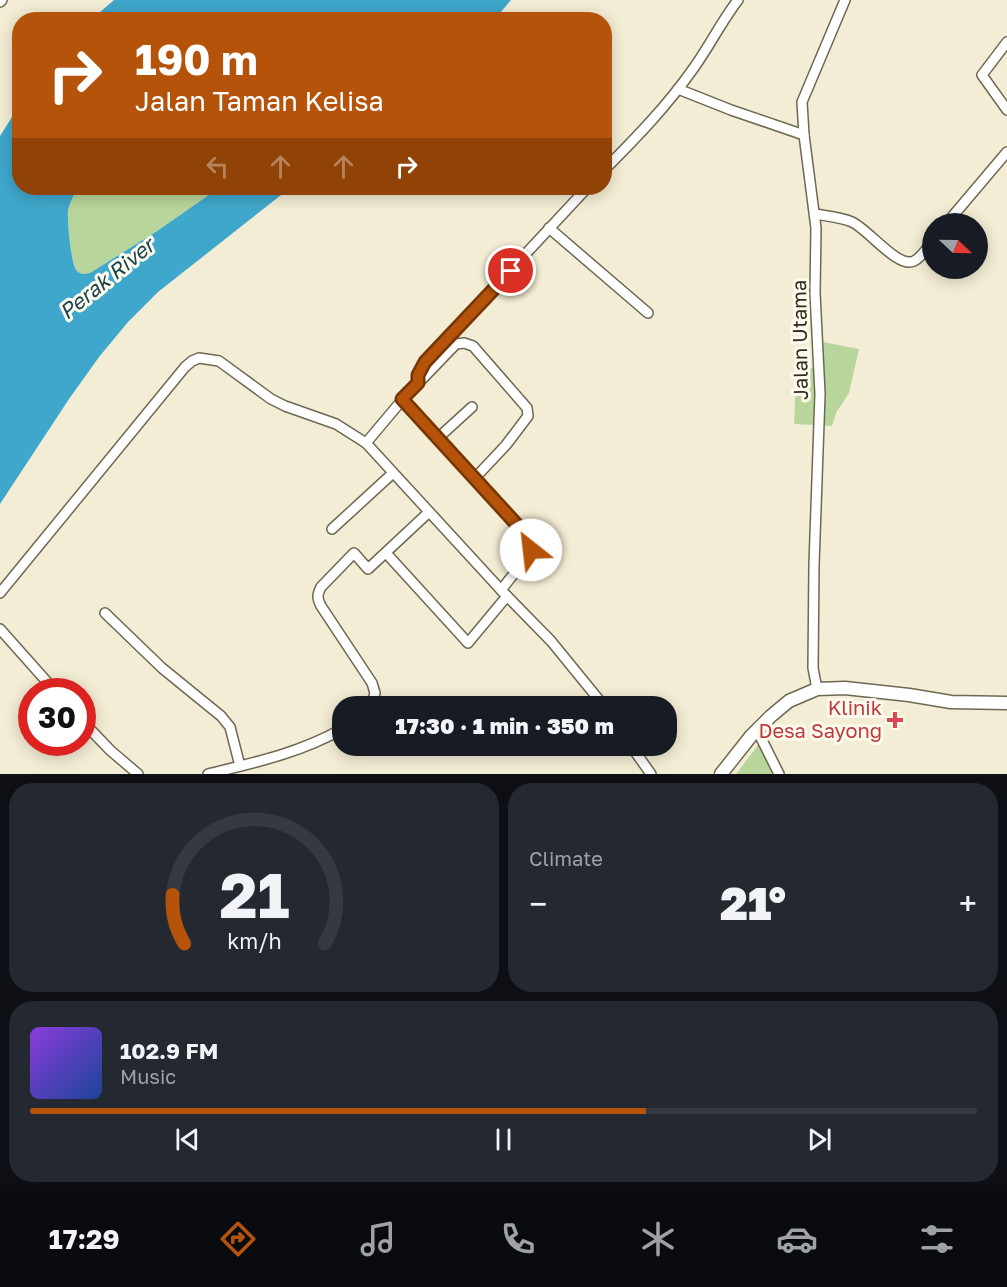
<!DOCTYPE html>
<meta charset="utf-8">
<style>
:root{--surface:#171b24;--page:#242831;--text:#f1f3f6;--muted:#9ea1a6;--line:#363941;--accent:#b45309}
body{margin:0;font-family:"Golos Text",sans-serif;background:var(--page);color:var(--text);height:100vh;display:flex;flex-direction:column;font-size:22px;white-space:nowrap}
*{box-sizing:border-box;margin:0}
p{font-size:20px;color:var(--muted)}
.icon{flex:none;width:33px;height:33px;fill:none;stroke:currentColor;stroke-width:2;stroke-linecap:round;stroke-linejoin:round}
.map{position:relative;height:774px;overflow:hidden}
.side{display:flex;flex-direction:column;gap:9px;padding:9px;background:#0d0f14;flex:1}
.side>*{flex:none}
.hud{position:absolute;left:12px;top:12px;width:600px;height:183px;border-radius:24px;box-shadow:0 3px 15px #0003;background:#b45309;color:#fff;overflow:hidden}
.needle{width:39px;rotate:112deg}
.controls{position:absolute;left:922px;top:213px;display:grid;gap:12px}
.controls a{display:grid;place-items:center;width:66px;height:66px;border-radius:50%;background:var(--surface);box-shadow:0 3px 15px #0003;font-size:30px}
.speed{position:absolute;left:18px;top:678px;display:flex;gap:12px;font-size:30px;font-weight:700;text-align:center}
.speed>*{display:grid;place-content:center;width:78px;height:78px;border-radius:50%;background:var(--surface);box-shadow:0 3px 15px #0003;line-height:1}
.speed .limit{border:9px solid #d22;background:#fff;color:#111}
.pin{position:absolute;display:grid;place-items:center;width:51px;height:51px;color:#fff;margin:-26px;border:3px solid #fff;border-radius:50%;box-shadow:0 2px 6px #0007}
.me{position:absolute;width:66px;margin:-33px;rotate:331deg;stroke-linejoin:round;filter:drop-shadow(0 0 4px #0008)}
.turn{display:flex;align-items:center;gap:21px;height:126px;padding:0 24px;font-size:27px}
.turn .icon{width:78px;height:78px;stroke-width:2.5}
.turn b{display:block;font-size:42px;line-height:51px}
.lanes{display:flex;align-items:center;height:57px;padding:0 24px;background:#0003;justify-content:center;gap:30px;direction:ltr}
.lanes .off{opacity:.35}
.big{font-size:45px;font-weight:800;line-height:1.1}
.side .tile{flex:1;display:flex;flex-direction:column;justify-content:center;gap:9px;min-width:0;padding:0 21px;border-radius:24px;background:var(--page)}
.side .dial{align-items:center;gap:0}
.dial svg{height:156px;overflow:visible;fill:none;stroke:var(--line);stroke-width:7;stroke-linecap:round;text-anchor:middle}
.dial text{fill:var(--text);stroke:none}
.song{display:flex;align-items:center;gap:18px}
.cover{width:72px;height:72px;border-radius:9px;background:linear-gradient(135deg,hsl(270 70% 55%),hsl(220 70% 35%))}
.played{height:6px;border-radius:3px;background:linear-gradient(90deg,var(--accent) 65%,var(--line) 65%)}
.keys{display:flex;justify-content:space-around;direction:ltr}
.heat{display:flex;justify-content:space-between;align-items:center;font-size:33px;direction:ltr}
.side .tiles{flex:1;display:grid;gap:9px;grid-template-columns:1fr 1fr}
.tile:last-child{grid-column:span 2}
.trip{position:absolute;left:332px;top:696px;width:345px;height:60px;border-radius:24px;background:var(--surface);box-shadow:0 3px 15px #0003;font-weight:800;line-height:60px;text-align:center}
.tab-bar{display:flex;height:96px;justify-content:space-around;align-items:center;background:#090b0e;color:var(--muted)}
.tab-bar .icon{width:42px;height:42px}
.tab-bar .selected{color:var(--accent)}
.tab-bar b{font-size:27px;color:var(--text)}
.map>svg:first-child{display:block}
.green{fill:#b8d69b}
.water{fill:#3fa7cb}
.lines{fill:none;stroke-linecap:round;stroke-linejoin:round}
.minor-casing{stroke:#6e6853;stroke-width:12}
.major-casing{stroke:#6e6853;stroke-width:15}
.minor{stroke:#fff;stroke-width:9}
.major{stroke:#fff;stroke-width:12}
.route-casing{stroke:#753606;stroke-width:15}
.route{stroke:#b45309;stroke-width:10}
.health-dot{fill:#e0444e;stroke:#fefaec;stroke-width:2}
.labels{text-anchor:middle;stroke-width:6;stroke-linejoin:round;paint-order:stroke}
.street-label{font-size:20px;fill:#2f2c23;stroke:#fefaec}
.health-label{font-size:20px;fill:#be3a42;stroke:#fefaec;text-anchor:end}
.water-label{font-size:21px;font-style:italic;fill:#164252;stroke:#fefaec}
</style>
<div class="map">
<svg width="1007" height="774" viewBox="0 0 1007 774">
<rect width="100%" height="100%" fill="#f4edd5"/>
<g class="green">
<path d="M78 188H219L157 231 90 273C85 274 81 275 77 271 71 266 67 219 68 210 70 203 74 194 78 188Z"/>
<path d="M818 341 859 349 849 393 836 413 832 426 794 424C796 405 791 369 817 367Z"/>
<path d="M759 744 774 774H736Z"/>
</g>
<g class="water">
<path d="M114 0H511L494 20 92 19Z"/>
<path d="M19 106 20 188H78C74 194 70 203 68 210 67 219 71 266 77 271 81 275 85 274 90 273L157 231 219 188H290L158 292 128 322 99 357 69 399 0 504V136Z"/>
</g>
<g class="lines">
<g class="minor-casing">
<g id="minor">
<path d="M0 2 2 0"/>
<path d="M1007 42 982 75 1007 110"/>
<path d="M678 89 731 110 804 135"/>
<path d="M604 170C636 138 667 106 693 69 709 47 721 22 738 0"/>
<path d="M815 214C826 216 841 217 852 222 868 229 898 269 914 261 922 257 928 247 933 240"/>
<path d="M946 224 1007 152"/>
<path d="M549 228 648 313"/>
<path d="M418 383V375L425 362 587 188"/>
<path d="M403 399 520 528 532 545 528 556 501 590"/>
<path d="M438 438 472 407"/>
<path d="M366 443 403 399 456 344 464 343 473 346 527 408 528 416 506 445 475 478"/>
<path d="M332 529 393 473"/>
<path d="M386 553 468 643 507 596"/>
<path d="M0 593 185 367 192 361 199 358 219 361 271 399 285 406 336 424 366 443 501 590 551 641 604 706"/>
<path d="M105 613 162 668 221 716 230 727 240 766"/>
<path d="M0 629 56 692"/>
<path d="M817 689 813 668 814 565 820 394 815 293 816 228 804 135 802 102 845 0"/>
<path d="M371 706 375 693 372 683 321 606C317 598 317 595 321 587L354 553 368 569 429 512"/>
<path d="M82 721 111 751 138 774"/>
<path d="M757 730 779 774"/>
<path d="M631 746 651 774"/>
<path d="M208 774C253 763 300 753 342 729"/>
</g>
</g>
<g class="major-casing">
<path id="major" d="M721 774 751 736 771 716 789 701 817 689 845 688 909 695 951 702 1007 703"/>
</g>
<use href="#minor" class="minor"/>
<use href="#major" class="major"/>
</g>
<g class="lines">
<g class="route-casing">
<path id="route" d="M511 271 425 362 418 375V383L402 399 520 528 532 545 531 550"/>
</g>
<use href="#route" class="route"/>
</g>
<path class="health-dot" d="M892 711h6v6h6v6h-6v6h-6v-6h-6v-6h6z"/>
<g class="labels">
<g class="street-label">
<text transform="translate(800 340) rotate(-91)" y="7">Jalan Utama</text>
</g>
<g class="health-label">
<text x="882" y="715">Klinik<tspan x="882" dy="23">Desa Sayong</tspan></text>
</g>
<g class="water-label">
<text transform="translate(107 279) rotate(-39)" y="7">Perak River</text>
</g>
</g>
</svg>
<div class="controls">
<a><svg class="needle" viewBox="-14 -14 28 28"><path d="M0-13l5 13h-10z" fill="#e53935"/><path d="M0 13l5-13h-10z" fill="#9ea1a6"/></svg></a>
</div>
<div class="speed"><div class="limit">30</div></div>
<div class="pin" style="left:511px;top:271px;background:#d93025"><svg class="icon" aria-label="arrive" viewBox="0 0 24 24"><path d="M6 21V4h12l-3 4 3 4H6"/></svg></div>
<svg class="me" style="left:531px;top:550px" viewBox="-20 -20 40 40"><circle r="19" fill="#fff"/><path d="M0-13L10 11 0 6-10 11z" fill="#b45309"/></svg>
<div class="trip">17:30 · 1 min · 350 m</div>
<div class="hud">
<div class="turn"><svg class="icon" aria-label="right" viewBox="0 0 24 24"><path d="M7 20v-9h11M14 6l5 5-5 5"/></svg><div><b>190 m</b>Jalan Taman Kelisa</div></div>
<div class="lanes"><svg class="icon off" aria-label="left" viewBox="0 0 24 24"><path d="M17 20v-9H6M10 6l-5 5 5 5"/></svg><svg class="icon off" aria-label="ahead" viewBox="0 0 24 24"><path d="M12 20V5M6 11l6-6 6 6"/></svg><svg class="icon off" aria-label="ahead" viewBox="0 0 24 24"><path d="M12 20V5M6 11l6-6 6 6"/></svg><svg class="icon" aria-label="right" viewBox="0 0 24 24"><path d="M7 20v-9h11M14 6l5 5-5 5"/></svg></div>
</div>
</div>
<section class="side">
<div class="tiles">
<div class="tile dial"><svg viewBox="0 0 100 80">
<path d="M14 69A42 42 0 1 1 86 69"/>
<path d="M14 69A42 42 0 0 1 8 44" stroke="#b45309"/>
<text x="50" y="56" font-size="32" font-weight="700">21</text>
<text x="50" y="72" font-size="11">km/h</text>
</svg></div>
<div class="tile"><p>Climate</p>
<div class="heat"><a>−</a><b class="big">21°</b><a>+</a></div>
</div>
<div class="tile">
<div class="song"><i class="cover"></i><div><b>102.9 FM</b><p>Music</p></div></div>
<div class="played"></div>
<div class="keys"><svg class="icon" aria-label="previous" viewBox="0 0 24 24"><path d="M18 5L8 12l10 7zM5 5v14"/></svg><svg class="icon" aria-label="pause" viewBox="0 0 24 24"><path d="M8 5v14M16 5v14"/></svg><svg class="icon" aria-label="next" viewBox="0 0 24 24"><path d="M6 5l10 7-10 7zM19 5v14"/></svg></div>
</div>
</div>
</section>
<nav class="tab-bar">
<b>17:29</b>
<svg class="icon selected" aria-label="directions" viewBox="0 0 24 24"><path d="M12 3l9 9-9 9-9-9zM9 14v-3h6M13 9l2 2-2 2"/></svg>
<svg class="icon" aria-label="music" viewBox="0 0 24 24"><path d="M9 18V5l10-2v13"/><circle cx="6" cy="18" r="3"/><circle cx="16" cy="16" r="3"/></svg>
<svg class="icon" aria-label="phone" viewBox="0 0 24 24"><path d="M5 4h4l2 5-3 2q2 4 5 5l2-3 5 2v4C11 20 4 13 5 4z"/></svg>
<svg class="icon" aria-label="climate" viewBox="0 0 24 24"><path d="M12 3v18M4 7l16 10M4 17L20 7"/></svg>
<svg class="icon" aria-label="car" viewBox="0 0 24 24"><path d="M5 17H2v-5l4-1 3-4h7l3 4 3 1v5h-3M9 17h6M6 11h13"/><circle cx="7" cy="17" r="2"/><circle cx="17" cy="17" r="2"/></svg>
<svg class="icon" aria-label="filters" viewBox="0 0 24 24"><path d="M4 7h16M4 17h16"/><circle cx="9" cy="7" r="2"/><circle cx="15" cy="17" r="2"/></svg>
</nav>
